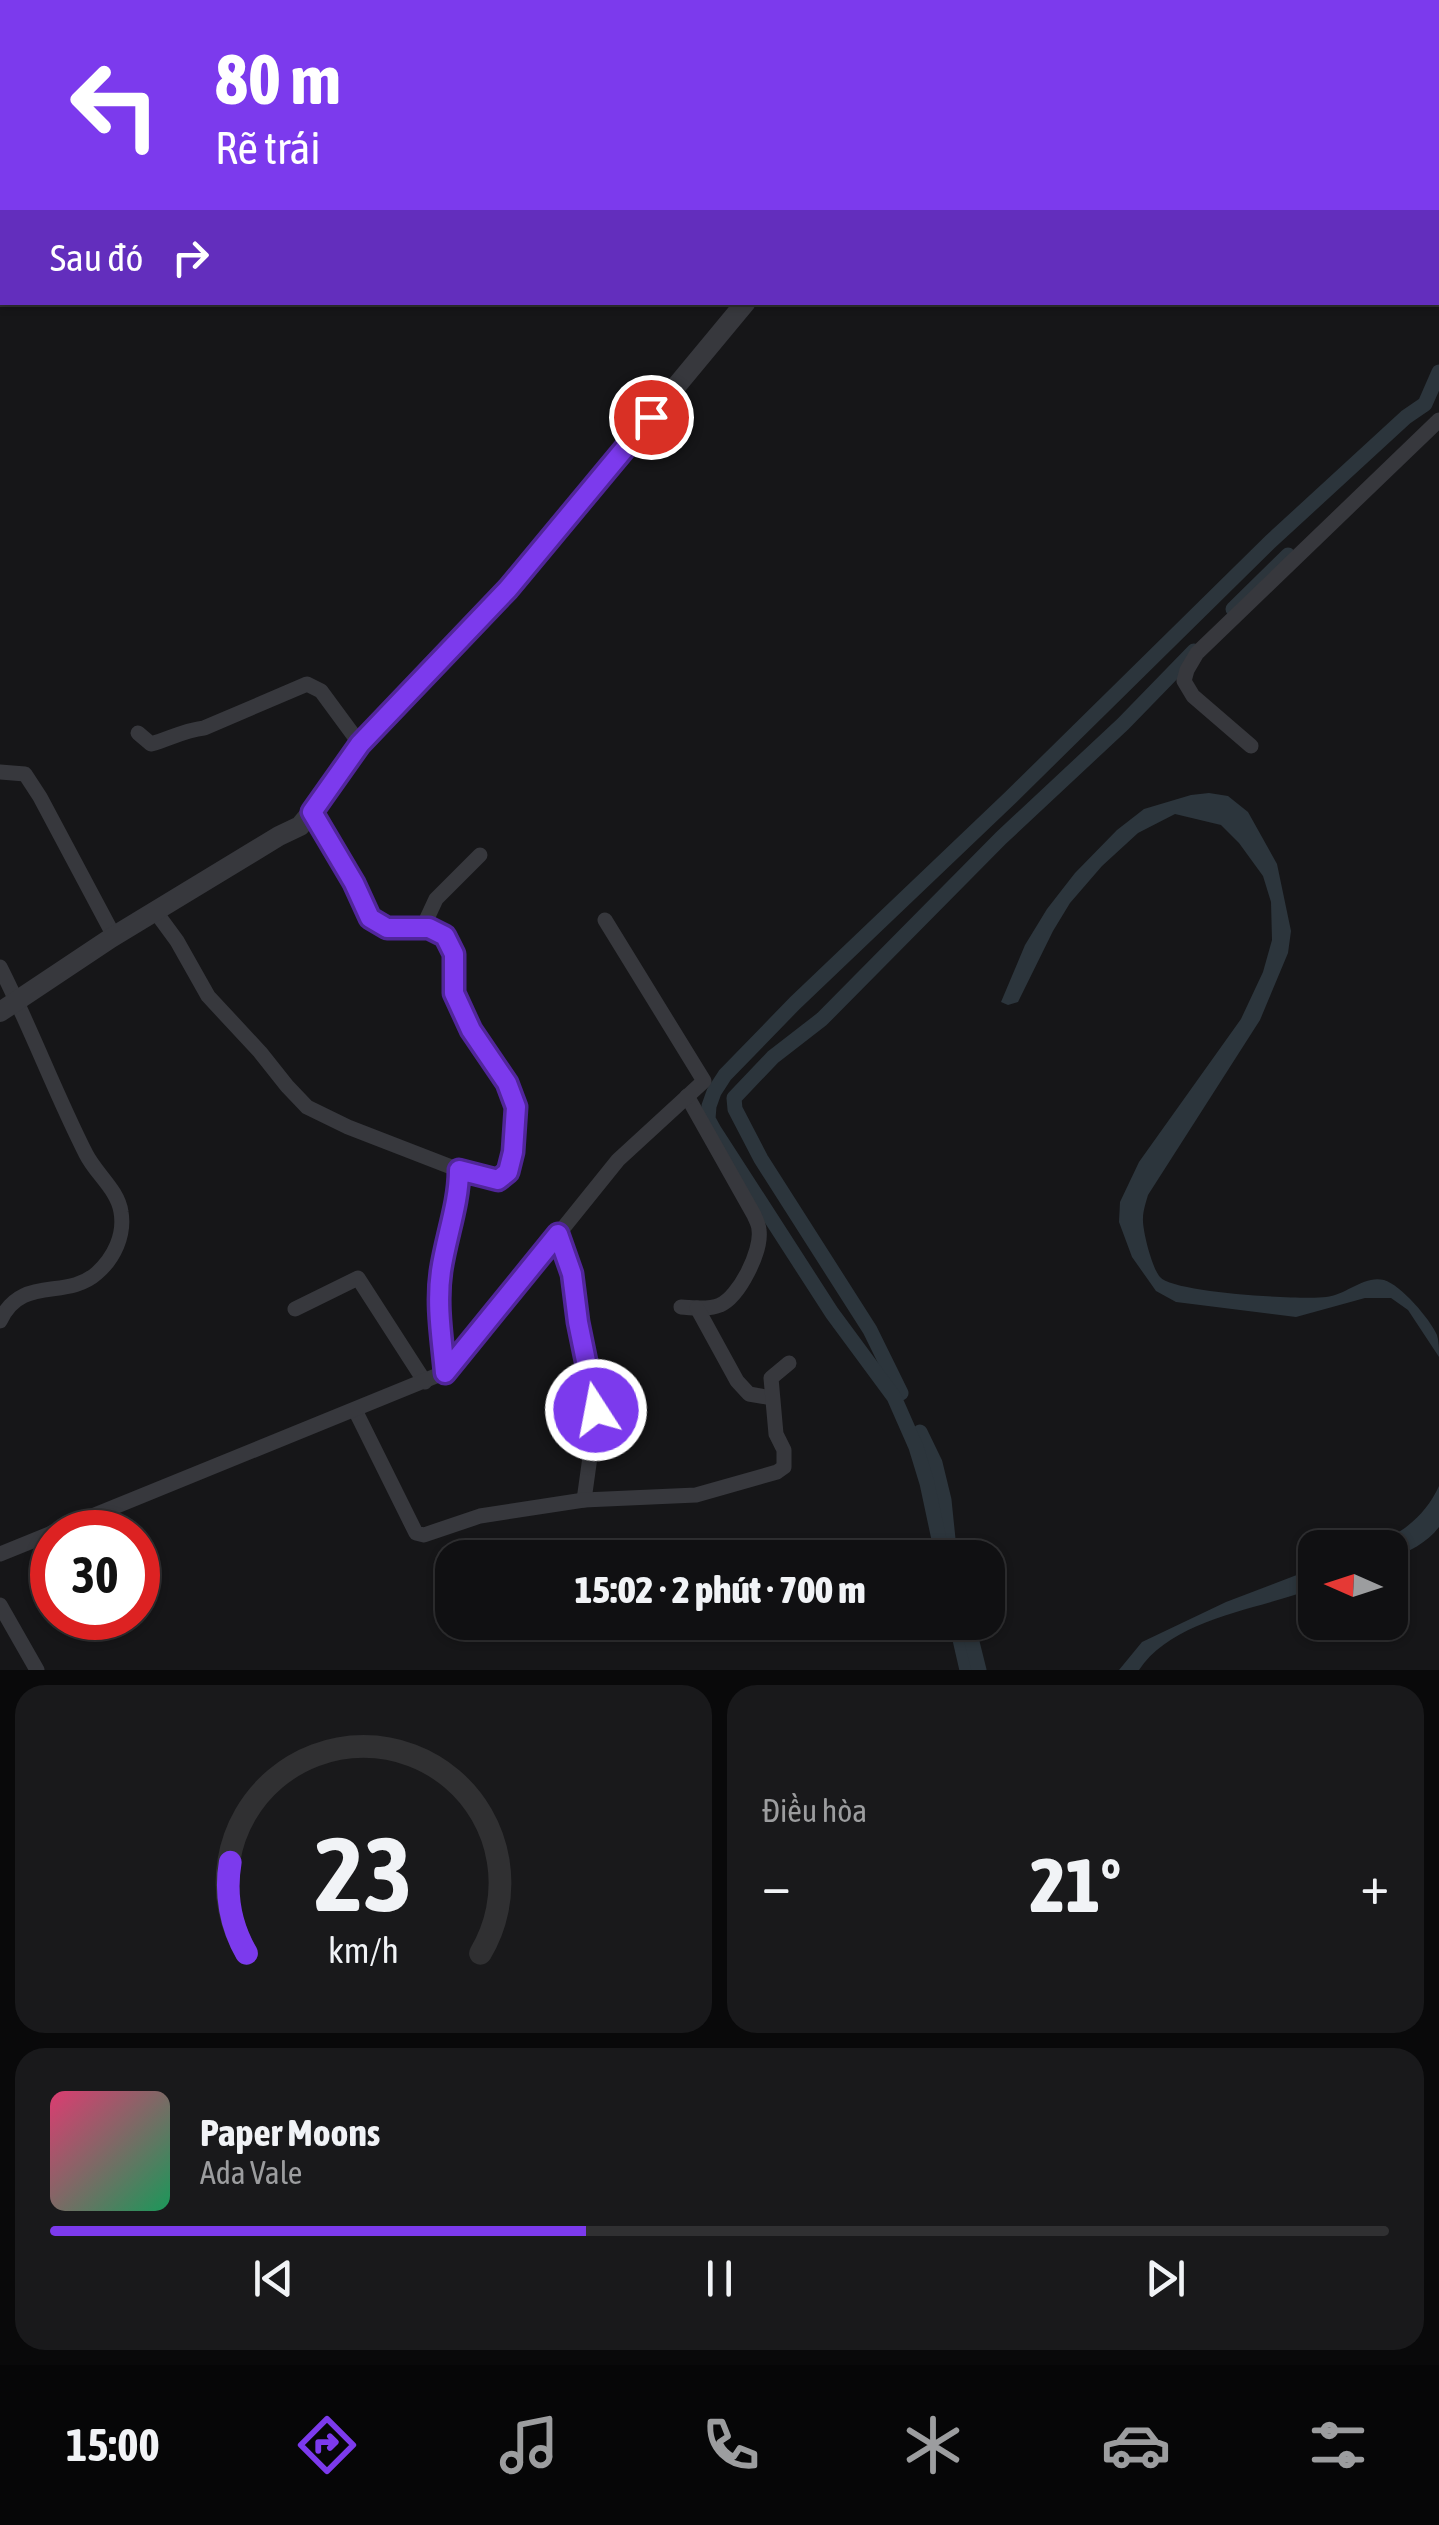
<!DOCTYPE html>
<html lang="vi">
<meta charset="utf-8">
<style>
:root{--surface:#101012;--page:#19191b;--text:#f1f3f6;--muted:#9c9d9f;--line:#303032;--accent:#7c3aed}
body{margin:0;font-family:"Asap Condensed",sans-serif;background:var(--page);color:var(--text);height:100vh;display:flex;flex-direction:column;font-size:38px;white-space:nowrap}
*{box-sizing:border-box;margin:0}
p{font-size:32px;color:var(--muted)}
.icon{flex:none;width:55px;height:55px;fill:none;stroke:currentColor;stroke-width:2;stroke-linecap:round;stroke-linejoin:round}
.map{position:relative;height:1670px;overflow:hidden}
.details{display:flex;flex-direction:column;gap:15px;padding:15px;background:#09090a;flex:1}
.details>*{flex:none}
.banner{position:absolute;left:0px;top:0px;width:1440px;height:305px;box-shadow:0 2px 8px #0004,0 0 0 2px var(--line);background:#7c3aed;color:#fff;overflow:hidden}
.needle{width:65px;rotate:273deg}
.tools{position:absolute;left:1298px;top:1530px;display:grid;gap:20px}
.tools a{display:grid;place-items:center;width:110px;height:110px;border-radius:20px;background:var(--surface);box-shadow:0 2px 8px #0004,0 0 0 2px var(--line);font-size:50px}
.speed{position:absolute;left:30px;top:1510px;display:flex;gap:20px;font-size:50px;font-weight:700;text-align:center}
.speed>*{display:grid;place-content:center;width:130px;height:130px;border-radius:50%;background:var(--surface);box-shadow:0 2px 8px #0004,0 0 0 2px var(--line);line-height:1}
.speed .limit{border:15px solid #d22;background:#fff;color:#111}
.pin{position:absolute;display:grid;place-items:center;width:85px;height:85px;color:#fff;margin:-42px;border:5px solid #fff;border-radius:50%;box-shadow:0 2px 10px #0007}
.me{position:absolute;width:110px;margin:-55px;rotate:349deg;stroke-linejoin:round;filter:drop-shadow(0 0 8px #0008)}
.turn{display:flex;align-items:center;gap:35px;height:210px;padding:0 50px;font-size:45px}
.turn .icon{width:130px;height:130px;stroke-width:2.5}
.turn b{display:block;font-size:70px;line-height:85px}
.then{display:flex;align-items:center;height:95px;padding:0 50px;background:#0003;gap:20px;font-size:38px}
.big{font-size:75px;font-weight:800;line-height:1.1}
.details .card{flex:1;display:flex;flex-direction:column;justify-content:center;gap:15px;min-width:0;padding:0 35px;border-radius:30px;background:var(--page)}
.details .dial{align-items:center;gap:0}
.dial svg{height:260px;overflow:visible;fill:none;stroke:var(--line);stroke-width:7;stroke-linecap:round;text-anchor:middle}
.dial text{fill:var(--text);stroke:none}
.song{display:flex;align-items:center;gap:30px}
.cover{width:120px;height:120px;border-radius:15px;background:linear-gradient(135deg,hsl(340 70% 55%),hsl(150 70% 35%))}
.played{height:10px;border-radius:5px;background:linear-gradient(90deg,var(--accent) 40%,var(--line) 40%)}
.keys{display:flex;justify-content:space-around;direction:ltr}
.heat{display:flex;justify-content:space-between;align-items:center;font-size:55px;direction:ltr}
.details .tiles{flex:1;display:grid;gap:15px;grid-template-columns:1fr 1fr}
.card:last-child{grid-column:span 2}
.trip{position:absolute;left:435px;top:1540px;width:570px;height:100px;border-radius:30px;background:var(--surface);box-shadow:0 2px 8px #0004,0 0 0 2px var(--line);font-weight:800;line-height:100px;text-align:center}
.tabs{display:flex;height:160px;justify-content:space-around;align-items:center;background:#060607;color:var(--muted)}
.tabs .icon{width:70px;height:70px}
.tabs .current{color:var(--accent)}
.tabs b{font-size:45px;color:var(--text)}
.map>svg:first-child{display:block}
.built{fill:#222225}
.water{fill:#2c353c}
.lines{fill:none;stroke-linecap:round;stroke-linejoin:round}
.stream{stroke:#2c353c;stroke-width:5}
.canal{stroke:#2c353c;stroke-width:15}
.minor{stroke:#37383d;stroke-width:15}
.tertiary{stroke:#37383d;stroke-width:20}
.route-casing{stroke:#51269a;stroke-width:25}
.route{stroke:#7c3aed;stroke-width:18}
</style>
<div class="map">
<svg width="1439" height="1670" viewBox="0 0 1439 1670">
<rect width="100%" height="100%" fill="#161618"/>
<path class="built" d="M1028 0H1305L1309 2H1029Z"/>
<g class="water">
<path d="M1209 793 1228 796 1248 812 1277 864 1291 931 1288 953 1260 1020 1148 1195C1146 1202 1143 1211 1143 1218 1142 1229 1152 1268 1160 1277 1173 1293 1302 1300 1326 1297 1346 1295 1364 1275 1384 1280 1401 1285 1430 1319 1437 1335 1439 1342 1439 1349 1439 1357L1408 1310 1391 1298H1365L1296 1317 1176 1302 1156 1291 1132 1257 1119 1222 1120 1202 1139 1162 1241 1019 1263 972 1272 940 1271 902 1263 876 1239 843 1221 825 1175 814 1138 833 1102 866 1070 903 1053 931 1018 1002 1008 1005 1001 1002 1025 945 1047 909 1075 873 1117 830 1144 809 1191 795Z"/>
<path d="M1439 1486V1527C1427 1543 1408 1552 1390 1559V1548L1368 1547C1399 1536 1425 1517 1439 1486Z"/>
<path d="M1315 1568V1588C1261 1609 1173 1618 1139 1670H1119L1142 1642 1226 1602Z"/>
</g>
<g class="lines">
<g class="stream">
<path d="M1022 0 1023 2"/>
<path d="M1438 278 1439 279"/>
</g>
<g class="canal">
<path d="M1233 609 1288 555"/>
<path d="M901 1393 870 1330 761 1159 735 1109 734 1098 773 1057 822 1019 1001 838 1123 724 1194 651"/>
<path d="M920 1432 935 1463 944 1500 948 1539"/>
<path d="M943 1558 927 1483 916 1447 894 1397 832 1313 714 1130 708 1119 709 1106 714 1092 725 1075 795 1003 1011 797 1270 542 1406 417 1425 404 1439 372"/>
<path d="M956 1622 967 1670"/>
<path d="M967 1622 979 1670"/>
</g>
<g class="minor">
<path d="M138 733 151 744C169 739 185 730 204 728L307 684 321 691 360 744"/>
<path d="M1251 746 1193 696 1184 681 1187 670 1197 653 1439 420"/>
<path d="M0 772 25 774 40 797 114 936"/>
<path d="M312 812 354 883 370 918 387 928H429L445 935 454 955V993L471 1030 507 1083 516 1107 513 1151 508 1172 498 1180 459 1170"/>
<path d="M155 911 177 941 208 996 260 1052 287 1086 307 1107 348 1127 459 1170C459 1204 446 1237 441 1271 436 1305 442 1339 445 1373"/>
<path d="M423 927 436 899 480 855"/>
<path d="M0 967C31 1028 55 1093 86 1154 96 1174 118 1190 121 1212 125 1235 114 1258 97 1273 66 1301 22 1274 0 1321"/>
<path d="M558 1234 573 1274 579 1321 595 1399V1421L584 1500"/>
<path d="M681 1307C693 1308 709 1310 720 1305 739 1297 762 1251 759 1230 759 1225 756 1220 754 1215L687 1096"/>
<path d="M697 1308 737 1381 749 1394 772 1398"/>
<path d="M295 1309 358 1278 425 1382"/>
<path d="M355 1410 416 1533 424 1535 480 1516 584 1500 696 1495 777 1472 784 1467V1450L776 1434 771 1378 789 1363"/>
<path d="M53 1532 448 1371 618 1160 704 1081 605 920"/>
<path d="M0 1554 52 1533"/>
<path d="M0 1605 37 1670"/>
</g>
<g class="tertiary">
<path d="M1351 0 1356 2"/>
<path d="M993 2 995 0"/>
<path d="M1438 47 1439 48"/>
<path d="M0 1012 111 938 279 836 300 826 320 802 360 744 508 589 746 302"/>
</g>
</g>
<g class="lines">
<g class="route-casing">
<path id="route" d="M596 1410 578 1322 572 1274 558 1234 445 1373C442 1339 436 1305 441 1271 446 1237 459 1204 459 1170L498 1180 508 1172 513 1152 516 1107 507 1083 471 1030 454 993V954L445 936 429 928H387L370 918 354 883 312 812 360 744 508 589 651 417"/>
</g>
<use href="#route" class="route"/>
</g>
</svg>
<div class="tools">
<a><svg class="needle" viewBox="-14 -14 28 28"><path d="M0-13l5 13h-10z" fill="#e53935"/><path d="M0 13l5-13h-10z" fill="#9c9d9f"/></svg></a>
</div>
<div class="speed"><div class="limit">30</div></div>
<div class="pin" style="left:651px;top:417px;background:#d93025"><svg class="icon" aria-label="arrive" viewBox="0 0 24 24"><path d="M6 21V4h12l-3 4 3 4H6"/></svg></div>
<svg class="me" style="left:596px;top:1410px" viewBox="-20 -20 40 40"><circle r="17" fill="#7c3aed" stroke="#fff" stroke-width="3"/><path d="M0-11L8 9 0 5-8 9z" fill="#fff"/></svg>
<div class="trip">15:02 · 2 phút · 700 m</div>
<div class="banner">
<div class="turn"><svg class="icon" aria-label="left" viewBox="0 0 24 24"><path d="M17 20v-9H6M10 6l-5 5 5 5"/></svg><div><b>80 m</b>Rẽ trái</div></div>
<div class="then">Sau đó<svg class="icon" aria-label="right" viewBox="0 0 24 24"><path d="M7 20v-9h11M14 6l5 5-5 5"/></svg></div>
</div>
</div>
<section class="details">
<div class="tiles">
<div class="card dial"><svg viewBox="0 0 100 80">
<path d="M14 69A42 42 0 1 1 86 69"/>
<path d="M14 69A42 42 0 0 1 9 41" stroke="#7c3aed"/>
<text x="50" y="56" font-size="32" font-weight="700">23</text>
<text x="50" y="72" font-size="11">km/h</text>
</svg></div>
<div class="card"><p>Điều hòa</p>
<div class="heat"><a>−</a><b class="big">21°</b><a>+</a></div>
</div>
<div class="card">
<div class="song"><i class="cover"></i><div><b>Paper Moons</b><p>Ada Vale</p></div></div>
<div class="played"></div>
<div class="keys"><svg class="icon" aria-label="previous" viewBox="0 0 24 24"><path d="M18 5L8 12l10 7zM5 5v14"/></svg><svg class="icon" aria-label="pause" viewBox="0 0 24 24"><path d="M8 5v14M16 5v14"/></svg><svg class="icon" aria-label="next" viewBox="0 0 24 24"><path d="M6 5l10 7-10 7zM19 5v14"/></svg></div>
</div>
</div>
</section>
<nav class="tabs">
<b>15:00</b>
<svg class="icon current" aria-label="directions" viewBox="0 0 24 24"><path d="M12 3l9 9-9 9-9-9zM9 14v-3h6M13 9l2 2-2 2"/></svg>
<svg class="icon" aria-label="music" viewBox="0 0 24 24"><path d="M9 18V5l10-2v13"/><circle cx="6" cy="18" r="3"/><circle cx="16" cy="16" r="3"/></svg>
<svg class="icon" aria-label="phone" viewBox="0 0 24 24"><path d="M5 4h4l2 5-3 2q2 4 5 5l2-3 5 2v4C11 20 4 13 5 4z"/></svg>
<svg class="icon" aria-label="climate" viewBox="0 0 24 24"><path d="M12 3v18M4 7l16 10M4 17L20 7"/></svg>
<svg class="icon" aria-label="car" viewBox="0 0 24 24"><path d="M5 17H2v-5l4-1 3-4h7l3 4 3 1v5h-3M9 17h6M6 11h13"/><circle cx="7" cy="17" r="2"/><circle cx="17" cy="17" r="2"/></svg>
<svg class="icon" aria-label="filters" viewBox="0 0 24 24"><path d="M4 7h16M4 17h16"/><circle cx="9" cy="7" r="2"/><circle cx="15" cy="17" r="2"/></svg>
</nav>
